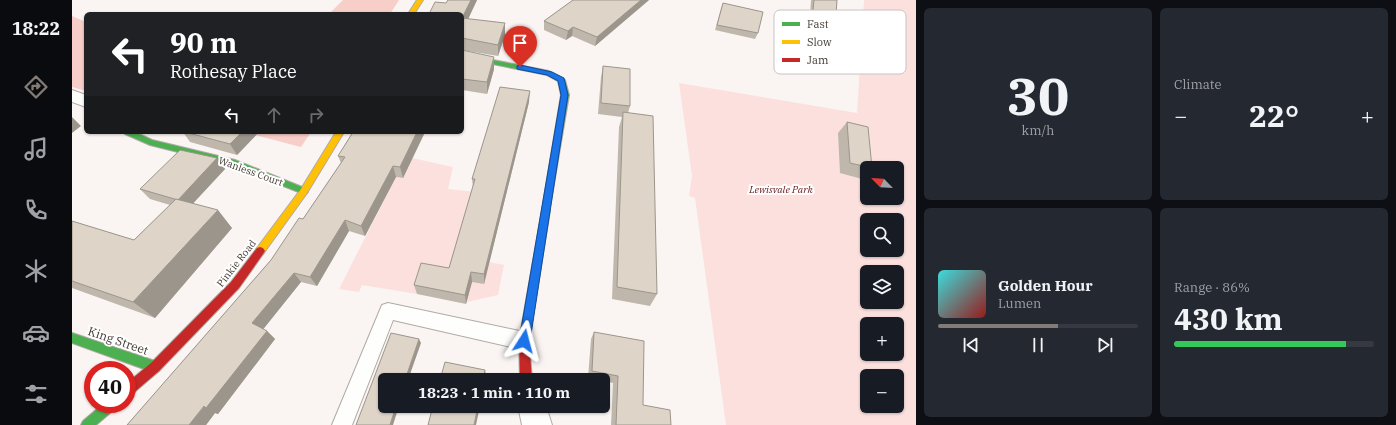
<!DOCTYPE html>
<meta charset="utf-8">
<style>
:root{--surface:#171b24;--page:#242831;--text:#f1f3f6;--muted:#9ea1a6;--line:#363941;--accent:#837c76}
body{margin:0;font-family:"IBM Plex Serif",serif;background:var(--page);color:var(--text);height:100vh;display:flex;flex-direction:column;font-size:15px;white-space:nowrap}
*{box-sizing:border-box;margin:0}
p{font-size:13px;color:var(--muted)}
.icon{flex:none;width:22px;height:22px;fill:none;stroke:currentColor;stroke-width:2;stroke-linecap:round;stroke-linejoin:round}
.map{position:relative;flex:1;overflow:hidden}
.details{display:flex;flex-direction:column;gap:8px;padding:8px;background:#0d0f14;width:480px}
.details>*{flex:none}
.top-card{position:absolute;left:12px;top:12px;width:380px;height:122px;border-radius:6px;box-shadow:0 1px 3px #0004;background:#202124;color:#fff;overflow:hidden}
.needle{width:26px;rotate:295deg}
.tools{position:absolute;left:788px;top:161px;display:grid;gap:8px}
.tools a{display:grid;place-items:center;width:44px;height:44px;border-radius:6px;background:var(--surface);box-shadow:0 1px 3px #0004;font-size:20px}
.speed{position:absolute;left:12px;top:361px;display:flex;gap:8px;font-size:20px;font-weight:700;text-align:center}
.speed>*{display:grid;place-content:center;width:52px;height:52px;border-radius:50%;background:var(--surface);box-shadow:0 1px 3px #0004;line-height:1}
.speed .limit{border:6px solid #d22;background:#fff;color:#111}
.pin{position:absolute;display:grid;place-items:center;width:34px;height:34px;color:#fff;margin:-41px -17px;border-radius:50% 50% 50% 0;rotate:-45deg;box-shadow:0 0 4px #0007}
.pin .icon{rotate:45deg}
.me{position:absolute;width:44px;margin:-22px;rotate:9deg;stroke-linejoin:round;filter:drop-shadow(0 0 3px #0008)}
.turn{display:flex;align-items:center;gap:14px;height:84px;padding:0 20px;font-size:18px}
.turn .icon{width:52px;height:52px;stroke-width:2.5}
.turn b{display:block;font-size:28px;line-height:34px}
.lanes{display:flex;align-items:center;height:38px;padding:0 20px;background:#0003;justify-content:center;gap:20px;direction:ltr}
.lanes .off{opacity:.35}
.big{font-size:30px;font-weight:800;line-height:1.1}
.details .tile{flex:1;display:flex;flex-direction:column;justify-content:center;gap:6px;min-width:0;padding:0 14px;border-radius:6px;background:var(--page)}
.details .dial{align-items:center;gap:0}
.dial b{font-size:52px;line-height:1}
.song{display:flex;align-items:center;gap:12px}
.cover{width:48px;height:48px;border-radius:6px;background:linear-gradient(135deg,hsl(180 70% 55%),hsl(0 70% 35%))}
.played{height:4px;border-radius:2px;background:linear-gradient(90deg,var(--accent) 60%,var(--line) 60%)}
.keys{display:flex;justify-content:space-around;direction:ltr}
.heat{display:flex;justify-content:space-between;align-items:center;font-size:22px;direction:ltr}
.charge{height:6px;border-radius:3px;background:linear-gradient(90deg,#34c759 86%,var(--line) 0)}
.details .tiles{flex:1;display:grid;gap:8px;grid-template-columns:repeat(2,1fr)}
.trip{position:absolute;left:306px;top:373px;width:232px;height:40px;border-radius:6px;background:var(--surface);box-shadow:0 1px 3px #0004;font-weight:800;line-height:40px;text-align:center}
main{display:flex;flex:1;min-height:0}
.dock{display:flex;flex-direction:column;width:72px;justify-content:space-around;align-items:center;background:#090b0e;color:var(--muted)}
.dock .icon{width:28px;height:28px}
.dock .current{color:var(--accent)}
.dock b{font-size:18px;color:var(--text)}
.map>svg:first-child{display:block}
.green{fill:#fce0dd;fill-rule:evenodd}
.forest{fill:#f8cec9}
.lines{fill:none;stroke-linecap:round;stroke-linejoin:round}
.lane-casing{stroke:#b0aaa6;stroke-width:2}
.street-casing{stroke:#b0aaa6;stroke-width:2}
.fast-casing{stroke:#b0aaa6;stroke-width:2}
.slow-casing{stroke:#b0aaa6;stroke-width:2}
.jam-casing{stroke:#b0aaa6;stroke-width:2}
.lane{fill:#fefefd;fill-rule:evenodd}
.street{fill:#fefefd;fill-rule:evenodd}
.fast{fill:#4caf50;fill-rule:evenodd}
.slow{fill:#ffc107;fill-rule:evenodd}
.jam{fill:#c62828;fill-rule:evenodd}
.wall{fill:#bfb7ac}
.shaded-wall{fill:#9b958c}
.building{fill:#ded5c8;stroke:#9b958c}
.route{fill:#1a73e8;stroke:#114b97}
.labels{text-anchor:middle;stroke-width:4;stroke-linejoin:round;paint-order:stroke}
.street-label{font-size:10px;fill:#433b34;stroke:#fff}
.park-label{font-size:10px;font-style:italic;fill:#6b1719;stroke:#fff}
.near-street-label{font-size:12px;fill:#433b34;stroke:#fff}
.key{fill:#fff;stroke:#c7c4c2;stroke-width:1}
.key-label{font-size:11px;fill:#433b34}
</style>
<main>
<nav class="dock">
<b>18:22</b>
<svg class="icon current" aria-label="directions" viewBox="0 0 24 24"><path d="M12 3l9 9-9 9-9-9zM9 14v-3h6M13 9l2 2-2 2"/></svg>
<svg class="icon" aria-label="music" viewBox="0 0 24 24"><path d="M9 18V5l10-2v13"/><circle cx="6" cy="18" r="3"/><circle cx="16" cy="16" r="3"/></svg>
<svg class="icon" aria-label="phone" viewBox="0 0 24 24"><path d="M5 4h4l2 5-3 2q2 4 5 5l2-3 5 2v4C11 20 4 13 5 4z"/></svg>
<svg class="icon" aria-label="climate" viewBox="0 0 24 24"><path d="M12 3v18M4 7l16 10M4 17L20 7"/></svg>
<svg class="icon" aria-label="car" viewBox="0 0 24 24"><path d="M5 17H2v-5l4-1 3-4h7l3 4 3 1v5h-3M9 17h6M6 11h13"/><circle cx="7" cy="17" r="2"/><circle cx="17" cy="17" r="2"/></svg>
<svg class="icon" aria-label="filters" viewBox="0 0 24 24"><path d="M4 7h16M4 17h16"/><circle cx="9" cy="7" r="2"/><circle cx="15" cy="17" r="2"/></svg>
</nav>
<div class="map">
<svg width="844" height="425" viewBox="0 0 844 425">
<rect width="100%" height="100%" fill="#faf5f2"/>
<g class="green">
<path d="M792 0H844V425H654L623 198 617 196 620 176 607 83 785 113ZM795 168H825V198H795ZM795 220H825V250H795ZM795 272H825V302H795ZM795 324H825V354H795ZM795 376H825V406H795Z"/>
<path d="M340 158 381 167 376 189 403 192 378 278 352 273 345 294 290 285 287 292 267 289 324 177 331 178Z"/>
<path d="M417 262 432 265 426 295 395 302 400 282Z"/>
</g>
<g class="forest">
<path d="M271 0H327L318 14H257Z"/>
<path d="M0 16 14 22V91L0 87Z"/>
<path d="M172 132H239L229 147Z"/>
</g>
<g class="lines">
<g class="lane-casing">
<path id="lane" d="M316 303 452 332 458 335 461 341 458 347 452 350 321 320 280 425H260L310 305Z"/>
</g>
<g class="street-casing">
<g id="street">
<path d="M0 90 14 95V107L0 102Z"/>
<path d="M446 406H474L480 425H450Z"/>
</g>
</g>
<g class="fast-casing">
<g id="fast">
<path d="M390 54 477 71 493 80 497 95 477 213H471L470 210 489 95 486 81 475 75 390 58Z"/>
<path d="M52 132H63L80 140 163 160 235 189 236 191 235 193H229L158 165 78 145 53 134Z"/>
<path d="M0 333 83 361 87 363 89 367 87 371 83 373 0 343Z"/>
<path d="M31 404H46L44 408 24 425H9L11 421Z"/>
</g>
</g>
<g class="slow-casing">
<g id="slow">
<path d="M345 0H351L342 14H336Z"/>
<path d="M264 132H272L235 193 191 254 188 255 185 254 183 251 185 248 229 189Z"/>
</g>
</g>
<g class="jam-casing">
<g id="jam">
<path d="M474 206 477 207 478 210 457 341 460 380H448L447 341 470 210 471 207Z"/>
<path d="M188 247 191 248 193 251 191 254 167 288 87 371 59 395 55 397V383L79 363 159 282 185 248Z"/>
</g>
</g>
<use href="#lane" class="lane"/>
<use href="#street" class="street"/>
<use href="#fast" class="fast"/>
<use href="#slow" class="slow"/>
<use href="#jam" class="jam"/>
</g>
<g class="wall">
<path d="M376 0H405L396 19 433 35 426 56 390 50V14L374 3Z"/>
<path d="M501 0H577L523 46 500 36 494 40 472 30V21Z"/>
<path d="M739 0H765L764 15 761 21 738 16Z"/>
<path d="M651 3 686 33 683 39 643 30 649 9Z"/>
<path d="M390 50 422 69 415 94 390 90Z"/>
<path d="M531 66 558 106 556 113 585 294 578 306 540 299 547 127 550 117 526 114 529 77Z"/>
<path d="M457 102 412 284 400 282 394 304 345 294 342 285 377 268 401 187 400 179Z"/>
<path d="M775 122 798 168H795V174L790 179 768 173 766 133Z"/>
<path d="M111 132H187L165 155 118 142Z"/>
<path d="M281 132H353L331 178 324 177 293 236 277 231 245 286 229 282 191 329 195 331 203 339 146 414 143 413 134 425H55L199 260 231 219 269 163 266 156Z"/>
<path d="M145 158 153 169 121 203 160 228 83 318 0 288V221L62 240 98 205 78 199 68 189Z"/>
<path d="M522 332 571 405 599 425H539L541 383 531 381V380H526L516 378 519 339Z"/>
</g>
<g class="shaded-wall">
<path d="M399 0H405L391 30 390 18Z"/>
<path d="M569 0H577L523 46 525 37Z"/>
<path d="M433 23V35L426 56V45Z"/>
<path d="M501 27 500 36 494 40 496 31Z"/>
<path d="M422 57V69L415 94V82Z"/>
<path d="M458 91 457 102 412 284V274Z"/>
<path d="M0 117 9 126 0 133Z"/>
<path d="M170 132H187L165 155 158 144Z"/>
<path d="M345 132H353L331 178 328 167Z"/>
<path d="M145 158 153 169 115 210 106 200Z"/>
<path d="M321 166 324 177 293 236 289 226Z"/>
<path d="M146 210 160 228 83 318 61 302Z"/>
<path d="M273 220 277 231 245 286 238 277Z"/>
<path d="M399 272 400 282 394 304 393 295Z"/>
<path d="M222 273 229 282 189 332 180 323Z"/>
<path d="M195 331 203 339 146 414 143 413 134 425H117Z"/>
<path d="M347 339 349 343 336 380H333Z"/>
<path d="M413 370 414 377 413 380H411Z"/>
<path d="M324 406H327L321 425H318Z"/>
<path d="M406 406H408L404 425H402Z"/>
</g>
<g class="building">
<path d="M376 0H399L390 18 433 23 426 45 390 38V14H357L363 2 374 3Z"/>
<path d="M501 0H569L525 37 501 27 496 31 472 21Z"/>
<path d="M742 0H765L764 15 741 10Z"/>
<path d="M651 3 691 12 686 33 645 25Z"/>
<path d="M390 50 422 57 415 82 390 79Z"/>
<path d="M531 66 558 69V106L529 103Z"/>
<path d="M428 87 458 91 412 274 399 272 393 295 342 285 349 263 377 268 403 179H400Z"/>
<path d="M551 112 581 116 585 294 545 287Z"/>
<path d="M775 122 796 127 800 168 778 163Z"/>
<path d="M113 132H170L158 144Z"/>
<path d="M281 132H345L328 167 321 166 289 226 273 220 238 277 222 273 180 323 195 331 134 408 132 406 117 425H55L199 260 227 218 231 219 273 157 266 156Z"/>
<path d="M108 150 145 158 106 200 68 189Z"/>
<path d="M104 199 146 210 61 302 0 281V221L62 240Z"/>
<path d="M522 332 572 341 571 405 598 410 599 425H544L546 376 520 371Z"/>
<path d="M319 333 347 339 333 380H313V406H324L318 425H284Z"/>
<path d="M373 362 413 370 411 380H368Z"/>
<path d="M361 406H406L402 425H356Z"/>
</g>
<path class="route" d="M448 65 480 72 492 78 496 95 458 341 456 345 452 346 449 345 447 341 489 95 486 81 475 75 445 69V66Z"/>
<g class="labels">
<g class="street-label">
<text transform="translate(179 171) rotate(20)" y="4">Wanless Court</text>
<text transform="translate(164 263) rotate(-52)" y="4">Pinkie Road</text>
</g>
<g class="park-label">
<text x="709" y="193">Lewisvale Park</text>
</g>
<g class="near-street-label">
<text transform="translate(46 341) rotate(19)" y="4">King Street</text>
</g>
</g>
<rect x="702" y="10" width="132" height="64" rx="6" class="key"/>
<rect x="710" y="22" width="18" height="4" fill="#4caf50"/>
<rect x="710" y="40" width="18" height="4" fill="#ffc107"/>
<rect x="710" y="58" width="18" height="4" fill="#c62828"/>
<g class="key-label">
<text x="735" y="28">Fast</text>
<text x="735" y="46">Slow</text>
<text x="735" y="64">Jam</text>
</g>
</svg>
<div class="tools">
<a><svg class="needle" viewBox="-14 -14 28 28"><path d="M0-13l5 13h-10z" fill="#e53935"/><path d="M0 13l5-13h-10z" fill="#9ea1a6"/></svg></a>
<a><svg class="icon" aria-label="search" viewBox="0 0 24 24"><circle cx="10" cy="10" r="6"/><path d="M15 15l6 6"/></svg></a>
<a><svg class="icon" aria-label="layers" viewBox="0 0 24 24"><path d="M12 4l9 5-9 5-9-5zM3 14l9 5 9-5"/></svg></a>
<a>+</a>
<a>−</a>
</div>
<div class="speed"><div class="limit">40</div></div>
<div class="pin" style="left:448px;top:67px;background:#d93025"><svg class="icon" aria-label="arrive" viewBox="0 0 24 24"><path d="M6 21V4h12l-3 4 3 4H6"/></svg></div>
<svg class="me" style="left:452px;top:341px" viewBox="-20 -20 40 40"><path d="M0-17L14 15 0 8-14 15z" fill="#1a73e8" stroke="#fff" stroke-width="4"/></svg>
<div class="trip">18:23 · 1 min · 110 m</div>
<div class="top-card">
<div class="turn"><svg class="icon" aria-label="left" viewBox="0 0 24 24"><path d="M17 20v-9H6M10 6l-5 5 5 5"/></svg><div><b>90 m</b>Rothesay Place</div></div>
<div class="lanes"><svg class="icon" aria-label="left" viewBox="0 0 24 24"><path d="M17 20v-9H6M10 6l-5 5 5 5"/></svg><svg class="icon off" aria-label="ahead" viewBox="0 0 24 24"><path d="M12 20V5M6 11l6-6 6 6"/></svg><svg class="icon off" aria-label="right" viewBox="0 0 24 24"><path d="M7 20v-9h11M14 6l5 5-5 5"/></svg></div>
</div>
</div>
<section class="details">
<div class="tiles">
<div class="tile dial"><b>30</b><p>km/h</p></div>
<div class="tile"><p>Climate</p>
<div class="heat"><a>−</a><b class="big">22°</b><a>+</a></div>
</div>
<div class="tile">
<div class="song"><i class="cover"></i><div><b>Golden Hour</b><p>Lumen</p></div></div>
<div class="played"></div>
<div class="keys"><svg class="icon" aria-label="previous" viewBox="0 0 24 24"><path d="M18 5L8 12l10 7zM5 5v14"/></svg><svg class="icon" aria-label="pause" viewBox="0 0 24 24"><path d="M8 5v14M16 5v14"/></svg><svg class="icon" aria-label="next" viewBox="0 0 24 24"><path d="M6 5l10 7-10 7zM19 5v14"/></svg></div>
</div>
<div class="tile"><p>Range · 86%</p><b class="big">430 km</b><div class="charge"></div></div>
</div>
</section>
</main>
